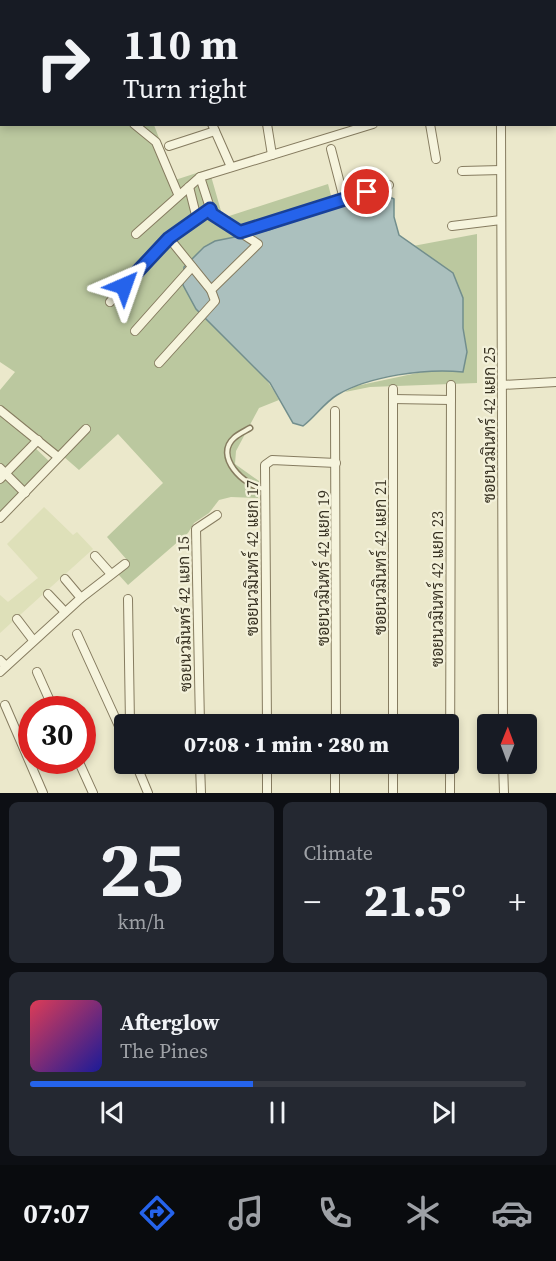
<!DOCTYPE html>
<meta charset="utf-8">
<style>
:root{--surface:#171b24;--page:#242831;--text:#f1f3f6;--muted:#9ea1a6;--line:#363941;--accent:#2563eb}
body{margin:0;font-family:"Source Serif 4",Sarabun,serif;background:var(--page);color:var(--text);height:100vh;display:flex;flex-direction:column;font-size:22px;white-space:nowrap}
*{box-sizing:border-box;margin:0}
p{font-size:20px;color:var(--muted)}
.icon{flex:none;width:33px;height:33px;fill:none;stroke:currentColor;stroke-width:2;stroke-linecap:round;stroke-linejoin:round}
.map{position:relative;height:793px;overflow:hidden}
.panel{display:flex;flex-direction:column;gap:9px;padding:9px;background:#0d0f14;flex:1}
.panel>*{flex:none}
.guide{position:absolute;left:0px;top:0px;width:556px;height:126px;box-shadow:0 3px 9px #0003;background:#171b24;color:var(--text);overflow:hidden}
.needle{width:39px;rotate:1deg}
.buttons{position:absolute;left:477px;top:714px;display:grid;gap:12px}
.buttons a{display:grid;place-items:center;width:60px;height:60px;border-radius:6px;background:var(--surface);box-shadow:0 3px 9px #0003;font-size:30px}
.speed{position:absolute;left:18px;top:696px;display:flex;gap:12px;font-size:30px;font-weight:700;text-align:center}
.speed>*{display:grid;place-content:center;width:78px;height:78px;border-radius:50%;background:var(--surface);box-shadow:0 3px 9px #0003;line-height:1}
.speed .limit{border:9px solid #d22;background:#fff;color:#111}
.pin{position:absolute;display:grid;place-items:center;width:51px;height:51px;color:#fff;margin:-26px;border:3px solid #fff;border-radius:50%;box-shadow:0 2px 6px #0007}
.me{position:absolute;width:66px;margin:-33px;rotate:43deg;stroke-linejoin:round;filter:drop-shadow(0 0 4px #0008)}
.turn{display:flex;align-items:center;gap:21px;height:126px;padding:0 24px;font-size:27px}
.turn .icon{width:78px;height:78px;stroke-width:2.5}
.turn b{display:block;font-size:42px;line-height:51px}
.big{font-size:45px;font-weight:800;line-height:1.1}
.panel .tile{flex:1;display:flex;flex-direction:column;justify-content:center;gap:9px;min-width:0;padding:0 21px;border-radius:9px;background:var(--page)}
.panel .dial{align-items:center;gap:0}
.dial b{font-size:78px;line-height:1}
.song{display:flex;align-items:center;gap:18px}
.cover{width:72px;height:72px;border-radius:9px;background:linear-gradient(135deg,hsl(350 70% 55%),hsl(240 70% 35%))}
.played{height:6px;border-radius:3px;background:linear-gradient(90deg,var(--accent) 45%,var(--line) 45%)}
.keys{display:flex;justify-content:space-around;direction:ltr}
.heat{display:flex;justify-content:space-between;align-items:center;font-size:33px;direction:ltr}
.panel .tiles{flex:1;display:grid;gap:9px;grid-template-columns:1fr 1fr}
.tile:last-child{grid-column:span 2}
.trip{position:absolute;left:114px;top:714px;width:345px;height:60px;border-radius:6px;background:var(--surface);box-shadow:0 3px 9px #0003;font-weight:800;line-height:60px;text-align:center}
.tabs{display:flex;height:96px;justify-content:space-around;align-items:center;background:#090b0e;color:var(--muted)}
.tabs .icon{width:42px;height:42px}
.tabs .current{color:var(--accent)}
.tabs b{font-size:27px;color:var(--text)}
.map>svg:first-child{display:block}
.farmland{fill:#dee0b9}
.green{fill:#bbc89f}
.water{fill:#abc0be;stroke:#728e8d;stroke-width:1.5}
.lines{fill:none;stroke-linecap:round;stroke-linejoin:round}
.canal{stroke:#abc0be;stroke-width:8}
.service-casing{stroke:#867c60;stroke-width:7}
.minor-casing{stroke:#867c60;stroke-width:10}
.service{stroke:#f6f4dd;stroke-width:4}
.minor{stroke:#f6f4dd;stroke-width:8}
.route-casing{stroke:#184099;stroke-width:15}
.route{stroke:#2563eb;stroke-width:10}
.labels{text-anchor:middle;stroke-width:4.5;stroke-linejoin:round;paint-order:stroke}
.street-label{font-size:16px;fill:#383222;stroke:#f3f1da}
</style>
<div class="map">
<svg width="556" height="793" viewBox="0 0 556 793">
<rect width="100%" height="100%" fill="#ebe8cb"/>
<path class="farmland" d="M44 507 73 535 77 532 93 549 0 633V595L8 602 38 578 7 544Z"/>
<g class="green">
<path d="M0 91 2 124 154 125 175 180 209 169 223 218 328 184 334 207 269 230 215 241 196 309C225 338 260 363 279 400L259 408 236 451 235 464 259 481 258 498 231 497 219 500 209 513 194 523 188 533 128 585 118 574 129 565 127 560 107 537 163 483 118 434 79 470 40 436 31 444 51 463 0 515V390L15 372 0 362Z"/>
<path d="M477 234V383L370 387 345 392 356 386 436 369 463 372 467 352 463 328V298L453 273 413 246Z"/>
</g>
<path class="water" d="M386 195 394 199V217L399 235 453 273 463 298V328L467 352 463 372C426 368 369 376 337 395 324 403 315 417 303 426L293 423 270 383 196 309 183 285 184 267 204 247 215 241 269 230 327 208Z"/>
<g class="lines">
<g class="canal">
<path d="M168 0V2"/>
<path d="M0 88H2"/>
</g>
<g class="service-casing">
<g id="service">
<path d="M454 0 455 2"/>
<path d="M250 428C245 431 238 434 234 438 214 456 243 486 265 489"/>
</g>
</g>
<g class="minor-casing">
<g id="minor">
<path d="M11 0 12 2"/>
<path d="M108 0 109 2"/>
<path d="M180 0V2"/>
<path d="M237 0 238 2"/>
<path d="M359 0V2"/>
<path d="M63 2 67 0"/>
<path d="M191 2 197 0"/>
<path d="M500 2 522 0"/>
<path d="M555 6 556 43"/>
<path d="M0 29 2 28"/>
<path d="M0 78 2 77"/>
<path d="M134 124 156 142 178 194"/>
<path d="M212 124 231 167"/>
<path d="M267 124 272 155"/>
<path d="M430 124 436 159"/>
<path d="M501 124 503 724"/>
<path d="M169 146 215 131"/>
<path d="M331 149 344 199"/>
<path d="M462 171 501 170"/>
<path d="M189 187 197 219"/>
<path d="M452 226 501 220"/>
<path d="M240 232 389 185"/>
<path d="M136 234 200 177 373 124"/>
<path d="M169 238 211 290"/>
<path d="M110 302 169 238 210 209"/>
<path d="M135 331 192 267"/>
<path d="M159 363 215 301 211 290 258 244 212 214 200 177"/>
<path d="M502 385 556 382"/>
<path d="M393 389V724"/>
<path d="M393 399 451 400"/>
<path d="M0 410 58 457"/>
<path d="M335 411 336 724"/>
<path d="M0 468 25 493"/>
<path d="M0 479 38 440"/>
<path d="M0 518 86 429"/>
<path d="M95 556 111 574"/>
<path d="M65 579 81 598"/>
<path d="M48 594 65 612"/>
<path d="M128 599 130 724"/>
<path d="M17 619 33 640"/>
<path d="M77 634 124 737"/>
<path d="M0 660 6 666"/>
<path d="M0 672 81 598 125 564"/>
<path d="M37 672 54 710"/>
<path d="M5 705 43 793"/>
<path d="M200 724 196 529 217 515"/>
<path d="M267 724 265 465 272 460 336 463"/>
<path d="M78 760 93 793"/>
<path d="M136 764 148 793"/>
<path d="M200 764 201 793"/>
<path d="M267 764V793"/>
<path d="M503 764 504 793"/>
<path d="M335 793V764"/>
<path d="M393 793V764"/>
<path d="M450 793 451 385"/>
</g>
</g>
<use href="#service" class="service"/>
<use href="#minor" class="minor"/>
</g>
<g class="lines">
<g class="route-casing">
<path id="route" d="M124 286 169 238 210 209 212 214 240 232 367 192"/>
</g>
<use href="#route" class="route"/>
</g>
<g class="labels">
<g class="street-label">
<text transform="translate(489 425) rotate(-90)" y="6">ซอยนวมินทร์ 42 แยก 25</text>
<text transform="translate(380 557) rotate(-90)" y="6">ซอยนวมินทร์ 42 แยก 21</text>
<text transform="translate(252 558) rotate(-90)" y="6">ซอยนวมินทร์ 42 แยก 17</text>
<text transform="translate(323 568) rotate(-90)" y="6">ซอยนวมินทร์ 42 แยก 19</text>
<text transform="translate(437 589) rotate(-90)" y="6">ซอยนวมินทร์ 42 แยก 23</text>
<text transform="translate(184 614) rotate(-91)" y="6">ซอยนวมินทร์ 42 แยก 15</text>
</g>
</g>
</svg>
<div class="buttons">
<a><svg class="needle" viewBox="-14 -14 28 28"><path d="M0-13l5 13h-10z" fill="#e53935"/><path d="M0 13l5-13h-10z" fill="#9ea1a6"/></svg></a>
</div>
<div class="speed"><div class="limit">30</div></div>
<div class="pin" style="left:367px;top:192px;background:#d93025"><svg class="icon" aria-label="arrive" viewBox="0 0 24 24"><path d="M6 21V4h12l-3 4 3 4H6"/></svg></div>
<svg class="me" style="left:124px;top:286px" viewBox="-20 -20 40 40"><path d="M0-17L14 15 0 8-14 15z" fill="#2563eb" stroke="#fff" stroke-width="4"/></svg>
<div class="trip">07:08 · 1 min · 280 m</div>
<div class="guide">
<div class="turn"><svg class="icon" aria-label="right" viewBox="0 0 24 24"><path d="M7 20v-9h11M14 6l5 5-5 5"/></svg><div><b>110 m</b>Turn right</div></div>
</div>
</div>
<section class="panel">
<div class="tiles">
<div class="tile dial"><b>25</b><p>km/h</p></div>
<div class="tile"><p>Climate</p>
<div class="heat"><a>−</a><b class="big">21.5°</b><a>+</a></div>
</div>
<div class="tile">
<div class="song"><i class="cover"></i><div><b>Afterglow</b><p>The Pines</p></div></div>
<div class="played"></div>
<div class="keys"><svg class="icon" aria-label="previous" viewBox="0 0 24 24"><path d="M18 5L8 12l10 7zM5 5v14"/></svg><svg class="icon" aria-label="pause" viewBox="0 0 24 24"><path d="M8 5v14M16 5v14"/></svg><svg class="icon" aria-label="next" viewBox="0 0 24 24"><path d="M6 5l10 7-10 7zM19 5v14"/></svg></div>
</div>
</div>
</section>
<nav class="tabs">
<b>07:07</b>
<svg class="icon current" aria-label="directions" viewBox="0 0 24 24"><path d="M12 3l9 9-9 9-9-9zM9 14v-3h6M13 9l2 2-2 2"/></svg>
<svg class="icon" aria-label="music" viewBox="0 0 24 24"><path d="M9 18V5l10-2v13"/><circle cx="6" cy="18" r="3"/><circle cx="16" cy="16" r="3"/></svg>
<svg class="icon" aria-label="phone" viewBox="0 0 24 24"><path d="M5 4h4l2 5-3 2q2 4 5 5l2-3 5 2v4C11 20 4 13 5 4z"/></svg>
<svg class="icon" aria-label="climate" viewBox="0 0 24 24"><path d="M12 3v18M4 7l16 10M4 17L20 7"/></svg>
<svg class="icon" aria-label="car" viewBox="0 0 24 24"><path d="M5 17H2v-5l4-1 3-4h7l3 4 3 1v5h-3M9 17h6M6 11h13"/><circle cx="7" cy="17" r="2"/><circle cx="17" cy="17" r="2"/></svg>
</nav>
